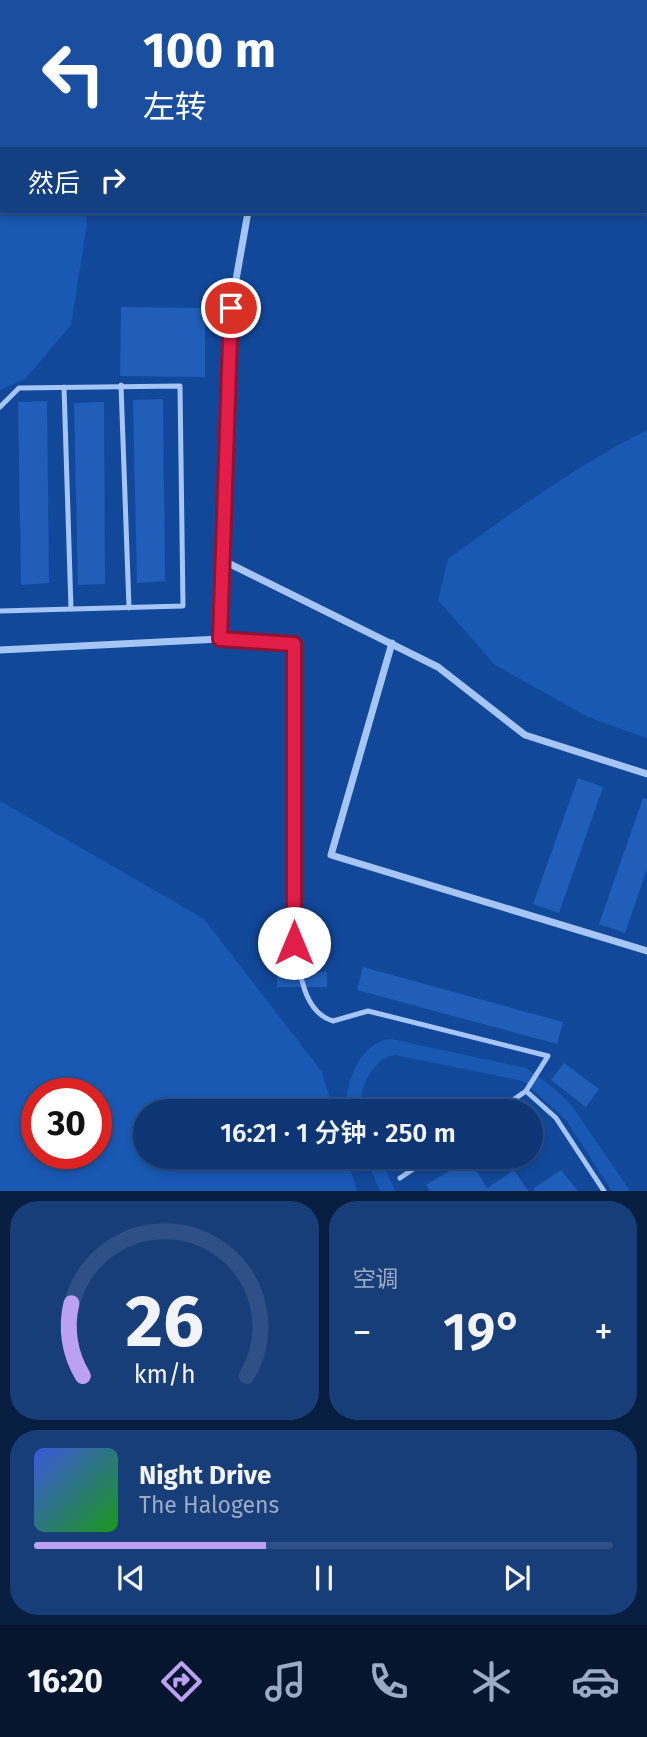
<!DOCTYPE html>
<html lang="zh">
<meta charset="utf-8">
<style>
:root{--surface:#0e3674;--page:#173e79;--text:#f1f3f6;--muted:#9babc5;--line:#2e5086;--accent:#bca0f2}
body{margin:0;font-family:"Fira Sans","Noto Sans SC",sans-serif;background:var(--page);color:var(--text);height:100vh;display:flex;flex-direction:column;font-size:26px;white-space:nowrap}
*{box-sizing:border-box;margin:0}
p{font-size:23px;color:var(--muted)}
.icon{flex:none;width:38px;height:38px;fill:none;stroke:currentColor;stroke-width:2;stroke-linecap:round;stroke-linejoin:round}
.map{position:relative;height:1191px;overflow:hidden}
.side{display:flex;flex-direction:column;gap:10px;padding:10px;background:#081e40;flex:1}
.side>*{flex:none}
.top-card{position:absolute;left:0px;top:0px;width:648px;height:214px;box-shadow:0 4px 10px #0003,0 0 0 2px var(--line);background:#1a4fa0;color:#fff;overflow:hidden}
.speed{position:absolute;left:21px;top:1078px;display:flex;gap:14px;font-size:35px;font-weight:700;text-align:center}
.speed>*{display:grid;place-content:center;width:91px;height:91px;border-radius:50%;background:var(--surface);box-shadow:0 4px 10px #0003,0 0 0 2px var(--line);line-height:1}
.speed .limit{border:10px solid #d22;background:#fff;color:#111}
.pin{position:absolute;display:grid;place-items:center;width:60px;height:60px;color:#fff;margin:-30px;border:4px solid #fff;border-radius:50%;box-shadow:0 2px 7px #0007}
.me{position:absolute;width:77px;margin:-38px;rotate:0deg;stroke-linejoin:round;filter:drop-shadow(0 0 5px #0008)}
.turn{display:flex;align-items:center;gap:24px;height:147px;padding:0 28px;font-size:32px}
.turn .icon{width:91px;height:91px;stroke-width:2.5}
.turn b{display:block;font-size:49px;line-height:60px}
.then{display:flex;align-items:center;height:66px;padding:0 28px;background:#0003;gap:14px;font-size:26px}
.big{font-size:52px;font-weight:600;line-height:1.1}
.side .tile{flex:1;display:flex;flex-direction:column;justify-content:center;gap:10px;min-width:0;padding:0 24px;border-radius:28px;background:var(--page)}
.side .dial{align-items:center;gap:0}
.dial svg{height:182px;overflow:visible;fill:none;stroke:var(--line);stroke-width:7;stroke-linecap:round;text-anchor:middle}
.dial text{fill:var(--text);stroke:none}
.song{display:flex;align-items:center;gap:21px}
.cover{width:84px;height:84px;border-radius:10px;background:linear-gradient(135deg,hsl(230 70% 55%),hsl(120 70% 35%))}
.played{height:7px;border-radius:4px;background:linear-gradient(90deg,var(--accent) 40%,var(--line) 40%)}
.keys{display:flex;justify-content:space-around;direction:ltr}
.heat{display:flex;justify-content:space-between;align-items:center;font-size:38px;direction:ltr}
.side .tiles{flex:1;display:grid;gap:10px;grid-template-columns:1fr 1fr}
.tile:last-child{grid-column:span 2}
.trip{position:absolute;left:133px;top:1099px;width:410px;height:70px;border-radius:35px;background:var(--surface);box-shadow:0 4px 10px #0003,0 0 0 2px var(--line);font-weight:600;line-height:70px;text-align:center}
.tab-bar{display:flex;height:112px;justify-content:space-around;align-items:center;background:#06162e;color:var(--muted)}
.tab-bar .icon{width:49px;height:49px}
.tab-bar .active{color:var(--accent)}
.tab-bar b{font-size:32px;color:var(--text)}
.map>svg:first-child{display:block}
.green{fill:#1959b4;fill-rule:evenodd}
.building{fill:#205eb9}
.lines{fill:none;stroke-linecap:round;stroke-linejoin:round}
.lane{stroke:#a5c5f4;stroke-width:5}
.street{stroke:#a5c5f4;stroke-width:7}
.route-casing{stroke:#92132f;stroke-width:18}
.route{stroke:#e11d48;stroke-width:12}
</style>
<div class="map">
<svg width="647" height="1191" viewBox="0 0 647 1191">
<rect width="100%" height="100%" fill="#12489a"/>
<g class="green">
<path d="M0 70 2 212H85L87 223 71 325 25 379 0 390Z"/>
<path d="M647 430V738L588 717 495 665 438 600 448 559C512 512 576 466 647 430Z"/>
<path d="M0 801 204 919 322 1072 334 1111H145V1157H347L357 1191H0ZM37 1094H96V1153H37Z"/>
<path d="M391 1039 526 1068 555 1089 572 1106 630 1191H612L566 1120 523 1081 395 1055C374 1056 356 1092 362 1111H348C343 1084 360 1042 391 1039Z"/>
<path d="M366 1157H381L395 1191H380Z"/>
</g>
<g class="building">
<path d="M121 307 205 308V377L120 376Z"/>
<path d="M163 399 165 581 137 583 133 400Z"/>
<path d="M47 401 49 583 21 585 18 402Z"/>
<path d="M104 402 105 584 78 585 74 403Z"/>
<path d="M578 778 603 787 559 913 533 904Z"/>
<path d="M643 798 647 799V869L625 933 599 924Z"/>
<path d="M363 967 563 1022 557 1044 357 990Z"/>
<path d="M327 972V987H277V973Z"/>
<path d="M564 1063 599 1089 586 1107 551 1080Z"/>
<path d="M469 1159 487 1188 514 1170 528 1191H430L426 1185Z"/>
<path d="M561 1170 578 1191H535L534 1188Z"/>
</g>
<g class="lines">
<g class="lane">
<path d="M121 385 129 608"/>
<path d="M64 387 71 609"/>
<path d="M0 407 19 388 180 386 183 606 0 611"/>
<path d="M294 943C300 969 302 1012 333 1021L368 1011 548 1056 526 1091 556 1118 604 1191"/>
<path d="M497 1111 526 1091"/>
<path d="M400 1178 431 1157"/>
</g>
<g class="street">
<path d="M142 2V0"/>
<path d="M279 2V0"/>
<path d="M481 2 482 0"/>
<path d="M576 2V0"/>
<path d="M646 133H647"/>
<path d="M646 155 647 151"/>
<path d="M222 560 438 667 525 735 647 774"/>
<path d="M220 639 231 308 248 212"/>
<path d="M392 643 331 855 647 951"/>
<path d="M0 650 220 639 294 644V943"/>
</g>
</g>
<g class="lines">
<g class="route-casing">
<path id="route" d="M231 308 220 639 294 644V943"/>
</g>
<use href="#route" class="route"/>
</g>
</svg>
<div class="speed"><div class="limit">30</div></div>
<div class="pin" style="left:231px;top:308px;background:#d93025"><svg class="icon" aria-label="arrive" viewBox="0 0 24 24"><path d="M6 21V4h12l-3 4 3 4H6"/></svg></div>
<svg class="me" style="left:294px;top:943px" viewBox="-20 -20 40 40"><circle r="19" fill="#fff"/><path d="M0-13L10 11 0 6-10 11z" fill="#e11d48"/></svg>
<div class="trip">16:21 · 1 分钟 · 250 m</div>
<div class="top-card">
<div class="turn"><svg class="icon" aria-label="left" viewBox="0 0 24 24"><path d="M17 20v-9H6M10 6l-5 5 5 5"/></svg><div><b>100 m</b>左转</div></div>
<div class="then">然后<svg class="icon" aria-label="right" viewBox="0 0 24 24"><path d="M7 20v-9h11M14 6l5 5-5 5"/></svg></div>
</div>
</div>
<section class="side">
<div class="tiles">
<div class="tile dial"><svg viewBox="0 0 100 80">
<path d="M14 69A42 42 0 1 1 86 69"/>
<path d="M14 69A42 42 0 0 1 9 37" stroke="#bca0f2"/>
<text x="50" y="56" font-size="32" font-weight="700">26</text>
<text x="50" y="72" font-size="11">km/h</text>
</svg></div>
<div class="tile"><p>空调</p>
<div class="heat"><a>−</a><b class="big">19°</b><a>+</a></div>
</div>
<div class="tile">
<div class="song"><i class="cover"></i><div><b>Night Drive</b><p>The Halogens</p></div></div>
<div class="played"></div>
<div class="keys"><svg class="icon" aria-label="previous" viewBox="0 0 24 24"><path d="M18 5L8 12l10 7zM5 5v14"/></svg><svg class="icon" aria-label="pause" viewBox="0 0 24 24"><path d="M8 5v14M16 5v14"/></svg><svg class="icon" aria-label="next" viewBox="0 0 24 24"><path d="M6 5l10 7-10 7zM19 5v14"/></svg></div>
</div>
</div>
</section>
<nav class="tab-bar">
<b>16:20</b>
<svg class="icon active" aria-label="directions" viewBox="0 0 24 24"><path d="M12 3l9 9-9 9-9-9zM9 14v-3h6M13 9l2 2-2 2"/></svg>
<svg class="icon" aria-label="music" viewBox="0 0 24 24"><path d="M9 18V5l10-2v13"/><circle cx="6" cy="18" r="3"/><circle cx="16" cy="16" r="3"/></svg>
<svg class="icon" aria-label="phone" viewBox="0 0 24 24"><path d="M5 4h4l2 5-3 2q2 4 5 5l2-3 5 2v4C11 20 4 13 5 4z"/></svg>
<svg class="icon" aria-label="climate" viewBox="0 0 24 24"><path d="M12 3v18M4 7l16 10M4 17L20 7"/></svg>
<svg class="icon" aria-label="car" viewBox="0 0 24 24"><path d="M5 17H2v-5l4-1 3-4h7l3 4 3 1v5h-3M9 17h6M6 11h13"/><circle cx="7" cy="17" r="2"/><circle cx="17" cy="17" r="2"/></svg>
</nav>
